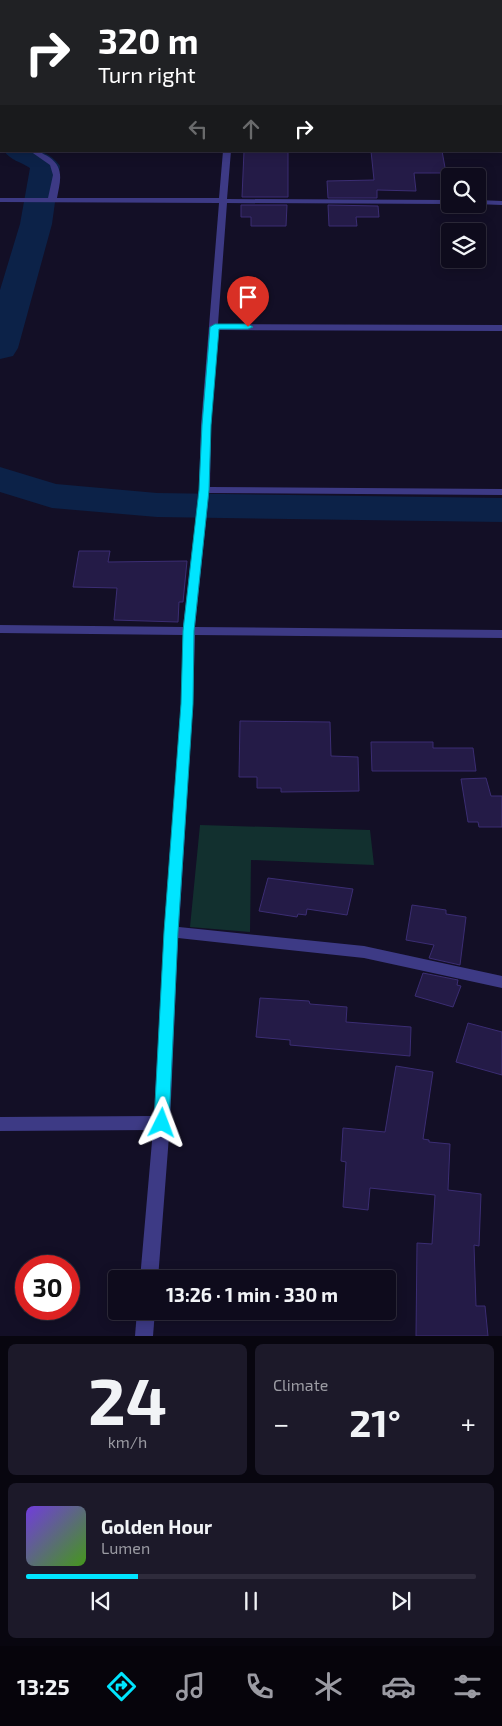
<!DOCTYPE html>
<meta charset="utf-8">
<style>
:root{--surface:#0e0b1c;--page:#1c1929;--text:#f1f3f6;--muted:#9b9ba3;--line:#2e2b3b;--accent:#00e5ff}
body{margin:0;font-family:"Exo 2",sans-serif;background:var(--page);color:var(--text);height:100vh;display:flex;flex-direction:column;font-size:19px;white-space:nowrap}
*{box-sizing:border-box;margin:0}
p{font-size:16px;color:var(--muted)}
.icon{flex:none;width:28px;height:28px;fill:none;stroke:currentColor;stroke-width:2;stroke-linecap:round;stroke-linejoin:round}
.map{position:relative;height:1336px;overflow:hidden}
.drawer{display:flex;flex-direction:column;gap:8px;padding:8px;background:#08060f;flex:1}
.drawer>*{flex:none}
.guide{position:absolute;left:0px;top:0px;width:502px;height:152px;box-shadow:0 2px 12px #0003,0 0 0 1px var(--line);background:#202124;color:#fff;overflow:hidden}
.tools{position:absolute;left:441px;top:168px;display:grid;gap:10px}
.tools a{display:grid;place-items:center;width:45px;height:45px;border-radius:5px;background:var(--surface);box-shadow:0 2px 12px #0003,0 0 0 1px var(--line);font-size:25px}
.speed{position:absolute;left:15px;top:1255px;display:flex;gap:10px;font-size:25px;font-weight:700;text-align:center}
.speed>*{display:grid;place-content:center;width:65px;height:65px;border-radius:50%;background:var(--surface);box-shadow:0 2px 12px #0003,0 0 0 1px var(--line);line-height:1}
.speed .limit{border:8px solid #d22;background:#fff;color:#111}
.pin{position:absolute;display:grid;place-items:center;width:42px;height:42px;color:#fff;margin:-51px -21px;border-radius:50% 50% 50% 0;rotate:-45deg;box-shadow:0 0 5px #0007}
.pin .icon{rotate:45deg}
.me{position:absolute;width:55px;margin:-28px;rotate:3deg;stroke-linejoin:round;filter:drop-shadow(0 0 4px #0008)}
.turn{display:flex;align-items:center;gap:18px;height:105px;padding:0 15px;font-size:22px}
.turn .icon{width:65px;height:65px;stroke-width:2.5}
.turn b{display:block;font-size:35px;line-height:42px}
.lanes{display:flex;align-items:center;height:48px;padding:0 15px;background:#0003;justify-content:center;gap:25px;direction:ltr}
.lanes .off{opacity:.35}
.big{font-size:38px;font-weight:700;line-height:1.1}
.drawer .tile{flex:1;display:flex;flex-direction:column;justify-content:center;gap:8px;min-width:0;padding:0 18px;border-radius:8px;background:var(--page)}
.drawer .dial{align-items:center;gap:0}
.dial b{font-size:65px;line-height:1}
.song{display:flex;align-items:center;gap:15px}
.cover{width:60px;height:60px;border-radius:8px;background:linear-gradient(135deg,hsl(260 70% 55%),hsl(100 70% 35%))}
.played{height:5px;border-radius:2px;background:linear-gradient(90deg,var(--accent) 25%,var(--line) 25%)}
.keys{display:flex;justify-content:space-around;direction:ltr}
.heat{display:flex;justify-content:space-between;align-items:center;font-size:28px;direction:ltr}
.drawer .tiles{flex:1;display:grid;gap:8px;grid-template-columns:1fr 1fr}
.tile:last-child{grid-column:span 2}
.trip{position:absolute;left:108px;top:1270px;width:288px;height:50px;border-radius:5px;background:var(--surface);box-shadow:0 2px 12px #0003,0 0 0 1px var(--line);font-weight:700;line-height:50px;text-align:center}
.tabs{display:flex;height:80px;justify-content:space-around;align-items:center;background:#06040b;color:var(--muted)}
.tabs .icon{width:35px;height:35px}
.tabs .on{color:var(--accent)}
.tabs b{font-size:22px;color:var(--text)}
.map>svg:first-child{display:block}
.green{fill:#12302f}
.lines{fill:none;stroke-linecap:round;stroke-linejoin:round}
.river{fill:#0c2248;fill-rule:evenodd}
.building{fill:#241b47;stroke:#3b2d73}
.street{fill:#3d3a85;fill-rule:evenodd}
.primary{fill:#c25bff;fill-rule:evenodd}
.route{fill:#00e5ff;stroke:#0095a6}
</style>
<div class="map">
<svg width="502" height="1336" viewBox="0 0 502 1336">
<rect width="100%" height="100%" fill="#130f26"/>
<path class="green" d="M200 825 370 830 374 865 251 860 250 932 190 927Z"/>
<g class="lines">
<g class="river">
<path d="M4 151C27 151 45 145 60 166L52 224 18 348 13 356 0 359V290L20 224 30 168C21 162 10 160 4 151Z"/>
<path d="M0 467 56 484 157 493 502 498V522L157 517 52 508 0 492Z"/>
</g>
</g>
<g class="building">
<path d="M244 151 288 152V197H242Z"/>
<path d="M371 151H442L446 173H414L416 191 377 190V198H328L327 181 374 180Z"/>
<path d="M241 205H287L286 226H251V217H241Z"/>
<path d="M328 205 378 206 379 217H356L357 226H329Z"/>
<path d="M79 551H110L108 562 187 561 183 602H179L178 622 114 620 117 588 73 587Z"/>
<path d="M240 721 330 722 331 756 358 757 359 791 281 792V788H257V777H239Z"/>
<path d="M371 742H433V748H473L476 771H372Z"/>
<path d="M486 778 491 796H502V827H479L478 822H468L461 779Z"/>
<path d="M268 878 353 889 347 915 307 909 306 915 298 914 297 917 259 911Z"/>
<path d="M412 905 446 910V914L466 917 460 965 429 958 434 945 406 940Z"/>
<path d="M423 973 458 980 457 985 461 986 453 1007 415 996Z"/>
<path d="M260 998 309 1001 310 1004 347 1007 346 1022 411 1027 410 1056 290 1045V1040L256 1037Z"/>
<path d="M468 1023 502 1032V1075L456 1062Z"/>
<path d="M396 1066 433 1072 423 1139 429 1140V1142L450 1144 448 1190 481 1194 479 1246 474 1245 476 1306H485L488 1336H416L417 1243 432 1244 435 1195 370 1188 368 1210 343 1207 346 1162 341 1161 343 1128 385 1132Z"/>
</g>
<g class="lines">
<g class="street">
<path d="M147 0H157V1H148Z"/>
<rect x="211" y="0" width="6" height="1"/>
<rect x="469" y="0" width="6" height="1"/>
<rect x="0" y="141" width="1" height="4"/>
<path d="M30 151C39 151 42 153 49 157 65 168 60 182 57 198H219L223 151H231L227 199 450 200V204H453L227 203 218 324 502 325V331L218 330 211 425 210 487 502 489V495L209 493 195 627 502 630V638L195 635 193 704 179 927 364 946 502 976V988L364 958 178 938 170 1123 158 1279H140L153 1130 0 1131V1117L154 1116 164 932 181 704 183 635 0 633V625L183 627 199 490 201 425 219 203 0 202V198H48L53 175 50 165Z"/>
<path d="M478 200 502 201V205L475 204H478Z"/>
<path d="M137 1311H155L153 1336H135Z"/>
</g>
<g class="primary">
<rect x="0" y="24" width="1" height="4"/>
<rect x="501" y="101" width="1" height="4"/>
</g>
</g>
<path class="route" d="M215 324H248L253 327 248 329H219L211 425 209 490 194 631 193 704 178 932 169 1123 167 1128 162 1130 156 1128 154 1123 164 932 181 704 183 631 199 490 202 425 210 327Z"/>
</svg>
<div class="tools">
<a><svg class="icon" aria-label="search" viewBox="0 0 24 24"><circle cx="10" cy="10" r="6"/><path d="M15 15l6 6"/></svg></a>
<a><svg class="icon" aria-label="layers" viewBox="0 0 24 24"><path d="M12 4l9 5-9 5-9-5zM3 14l9 5 9-5"/></svg></a>
</div>
<div class="speed"><div class="limit">30</div></div>
<div class="pin" style="left:248px;top:327px;background:#d93025"><svg class="icon" aria-label="arrive" viewBox="0 0 24 24"><path d="M6 21V4h12l-3 4 3 4H6"/></svg></div>
<svg class="me" style="left:162px;top:1123px" viewBox="-20 -20 40 40"><path d="M0-17L14 15 0 8-14 15z" fill="#00e5ff" stroke="#fff" stroke-width="4"/></svg>
<div class="trip">13:26 · 1 min · 330 m</div>
<div class="guide">
<div class="turn"><svg class="icon" aria-label="right" viewBox="0 0 24 24"><path d="M7 20v-9h11M14 6l5 5-5 5"/></svg><div><b>320 m</b>Turn right</div></div>
<div class="lanes"><svg class="icon off" aria-label="left" viewBox="0 0 24 24"><path d="M17 20v-9H6M10 6l-5 5 5 5"/></svg><svg class="icon off" aria-label="ahead" viewBox="0 0 24 24"><path d="M12 20V5M6 11l6-6 6 6"/></svg><svg class="icon" aria-label="right" viewBox="0 0 24 24"><path d="M7 20v-9h11M14 6l5 5-5 5"/></svg></div>
</div>
</div>
<section class="drawer">
<div class="tiles">
<div class="tile dial"><b>24</b><p>km/h</p></div>
<div class="tile"><p>Climate</p>
<div class="heat"><a>−</a><b class="big">21°</b><a>+</a></div>
</div>
<div class="tile">
<div class="song"><i class="cover"></i><div><b>Golden Hour</b><p>Lumen</p></div></div>
<div class="played"></div>
<div class="keys"><svg class="icon" aria-label="previous" viewBox="0 0 24 24"><path d="M18 5L8 12l10 7zM5 5v14"/></svg><svg class="icon" aria-label="pause" viewBox="0 0 24 24"><path d="M8 5v14M16 5v14"/></svg><svg class="icon" aria-label="next" viewBox="0 0 24 24"><path d="M6 5l10 7-10 7zM19 5v14"/></svg></div>
</div>
</div>
</section>
<nav class="tabs">
<b>13:25</b>
<svg class="icon on" aria-label="directions" viewBox="0 0 24 24"><path d="M12 3l9 9-9 9-9-9zM9 14v-3h6M13 9l2 2-2 2"/></svg>
<svg class="icon" aria-label="music" viewBox="0 0 24 24"><path d="M9 18V5l10-2v13"/><circle cx="6" cy="18" r="3"/><circle cx="16" cy="16" r="3"/></svg>
<svg class="icon" aria-label="phone" viewBox="0 0 24 24"><path d="M5 4h4l2 5-3 2q2 4 5 5l2-3 5 2v4C11 20 4 13 5 4z"/></svg>
<svg class="icon" aria-label="climate" viewBox="0 0 24 24"><path d="M12 3v18M4 7l16 10M4 17L20 7"/></svg>
<svg class="icon" aria-label="car" viewBox="0 0 24 24"><path d="M5 17H2v-5l4-1 3-4h7l3 4 3 1v5h-3M9 17h6M6 11h13"/><circle cx="7" cy="17" r="2"/><circle cx="17" cy="17" r="2"/></svg>
<svg class="icon" aria-label="filters" viewBox="0 0 24 24"><path d="M4 7h16M4 17h16"/><circle cx="9" cy="7" r="2"/><circle cx="15" cy="17" r="2"/></svg>
</nav>
